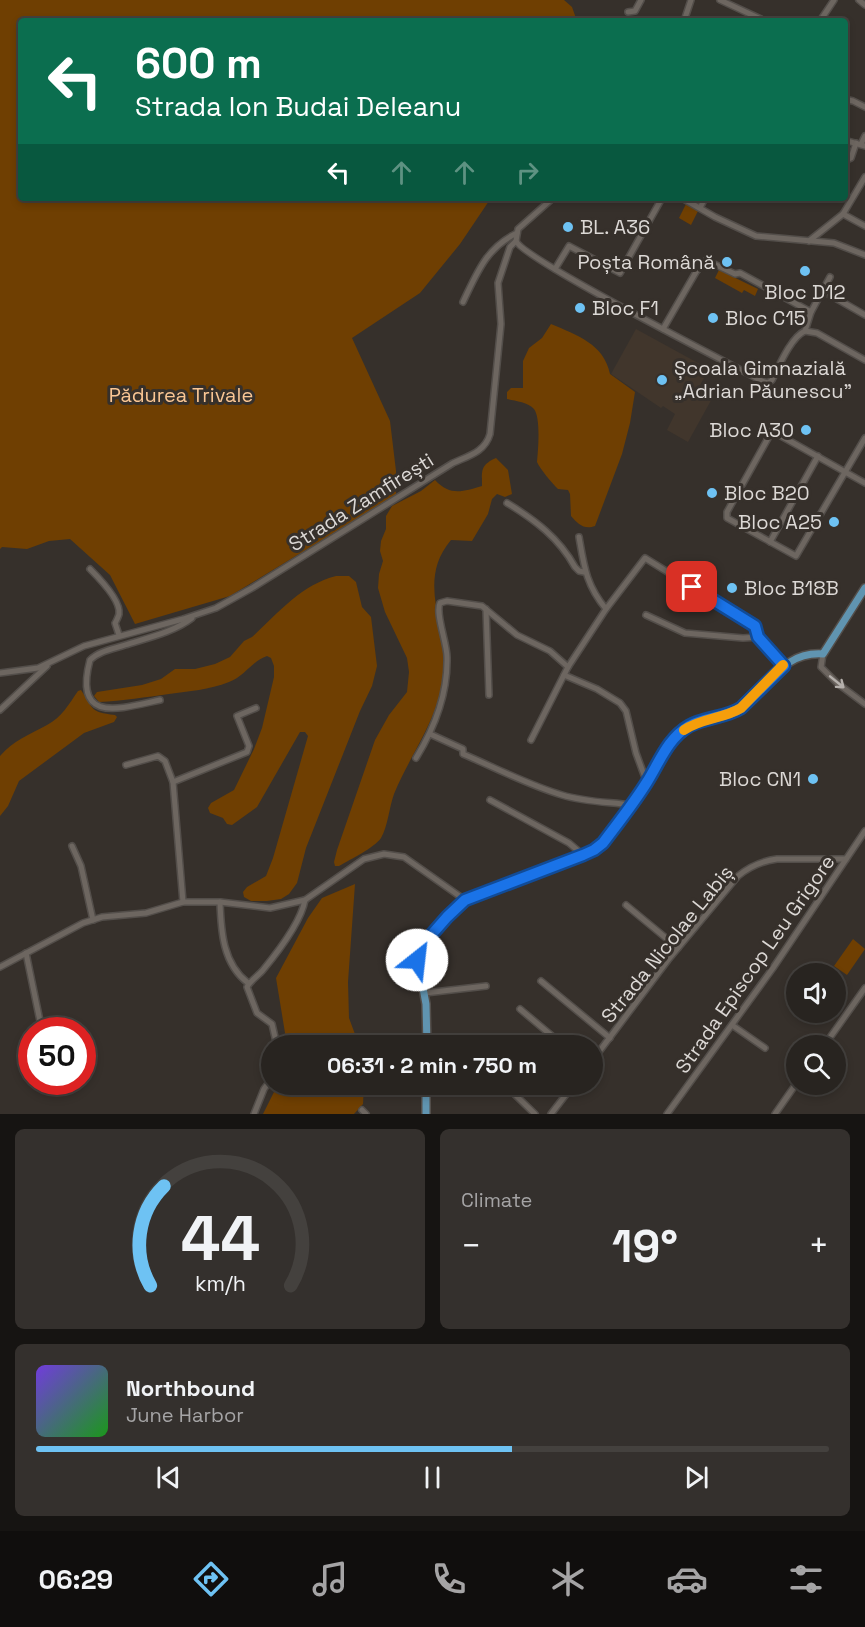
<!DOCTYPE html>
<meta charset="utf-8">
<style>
:root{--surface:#282420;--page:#34302d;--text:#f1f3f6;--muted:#a5a4a5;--line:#44413e;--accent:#6ec2f3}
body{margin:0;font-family:"Space Grotesk",sans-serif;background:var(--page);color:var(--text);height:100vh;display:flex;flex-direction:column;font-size:22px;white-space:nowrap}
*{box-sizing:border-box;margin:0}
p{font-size:20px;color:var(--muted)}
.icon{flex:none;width:33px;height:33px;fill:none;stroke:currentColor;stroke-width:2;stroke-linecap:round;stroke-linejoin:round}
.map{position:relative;height:1114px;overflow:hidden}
.sheet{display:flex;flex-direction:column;gap:15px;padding:15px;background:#161412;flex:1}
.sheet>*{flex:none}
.top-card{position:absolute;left:18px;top:18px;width:830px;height:183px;border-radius:6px;box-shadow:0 3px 9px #0003,0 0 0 2px var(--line);background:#0b6e4f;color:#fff;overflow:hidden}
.fabs{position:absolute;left:786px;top:963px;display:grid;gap:12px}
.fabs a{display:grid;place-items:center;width:60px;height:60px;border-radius:50%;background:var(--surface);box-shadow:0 3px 9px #0003,0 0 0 2px var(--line);font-size:30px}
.speed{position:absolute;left:18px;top:1017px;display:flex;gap:12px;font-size:30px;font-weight:700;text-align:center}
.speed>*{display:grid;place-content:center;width:78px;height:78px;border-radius:50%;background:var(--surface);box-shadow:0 3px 9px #0003,0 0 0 2px var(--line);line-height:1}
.speed .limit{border:9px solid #d22;background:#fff;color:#111}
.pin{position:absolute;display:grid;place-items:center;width:51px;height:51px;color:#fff;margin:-26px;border-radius:12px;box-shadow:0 3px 9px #0006}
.me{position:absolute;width:66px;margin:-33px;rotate:29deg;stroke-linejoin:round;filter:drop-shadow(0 0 4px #0008)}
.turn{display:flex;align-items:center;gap:21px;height:126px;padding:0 18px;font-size:27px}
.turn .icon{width:78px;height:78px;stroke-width:2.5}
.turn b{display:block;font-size:42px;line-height:51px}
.lanes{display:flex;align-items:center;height:57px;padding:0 18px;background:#0003;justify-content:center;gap:30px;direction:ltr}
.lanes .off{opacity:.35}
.big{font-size:45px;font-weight:700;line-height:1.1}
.sheet .widget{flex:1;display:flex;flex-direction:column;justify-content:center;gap:9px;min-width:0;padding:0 21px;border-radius:9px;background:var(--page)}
.sheet .dial{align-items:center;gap:0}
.dial svg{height:156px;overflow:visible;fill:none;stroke:var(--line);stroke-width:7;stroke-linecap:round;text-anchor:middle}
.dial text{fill:var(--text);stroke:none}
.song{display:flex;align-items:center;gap:18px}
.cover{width:72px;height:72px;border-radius:9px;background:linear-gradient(135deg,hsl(260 70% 55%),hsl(120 70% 35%))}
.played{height:6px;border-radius:3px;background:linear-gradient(90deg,var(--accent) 60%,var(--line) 60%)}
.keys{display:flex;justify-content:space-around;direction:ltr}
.heat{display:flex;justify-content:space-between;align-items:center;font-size:33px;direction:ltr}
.sheet .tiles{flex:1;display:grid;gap:15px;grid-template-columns:1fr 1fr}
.widget:last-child{grid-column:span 2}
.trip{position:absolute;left:261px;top:1035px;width:342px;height:60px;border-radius:30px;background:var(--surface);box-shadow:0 3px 9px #0003,0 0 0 2px var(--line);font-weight:700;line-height:60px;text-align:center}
.menu{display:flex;height:96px;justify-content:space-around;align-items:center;background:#100e0d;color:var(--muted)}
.menu .icon{width:42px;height:42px}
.menu .active{color:var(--accent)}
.menu b{font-size:27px;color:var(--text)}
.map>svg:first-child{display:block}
.built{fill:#41362c}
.green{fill:#6f3f02}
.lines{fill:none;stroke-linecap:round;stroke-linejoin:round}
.minor-casing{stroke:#534e4a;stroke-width:8}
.major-casing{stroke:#534e4a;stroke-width:10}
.minor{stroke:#6d6660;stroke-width:5}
.major{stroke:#6094b0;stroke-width:7}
.oneway{stroke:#b5b0ac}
.route-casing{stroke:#114b97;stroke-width:15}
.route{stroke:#1a73e8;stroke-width:10}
.slow{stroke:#f59e0b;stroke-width:10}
.poi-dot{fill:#6ec2f3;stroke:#36302b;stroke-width:2}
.labels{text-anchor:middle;stroke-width:6;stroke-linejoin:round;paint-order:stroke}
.poi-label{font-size:20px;fill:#dcd8d5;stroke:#36302b;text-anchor:start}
.park-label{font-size:20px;fill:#fac694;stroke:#36302b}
.street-label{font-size:20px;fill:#dcd8d5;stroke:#36302b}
</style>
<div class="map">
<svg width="865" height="1114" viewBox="0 0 865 1114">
<rect width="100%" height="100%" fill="#36302b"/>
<path class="built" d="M636 329 709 369 699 387 714 395 688 442 667 430 675 414 663 406 661 408 611 374Z"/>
<g class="green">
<path d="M0 0H564L572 7 577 21H21V198H491L460 244 420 293 352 338 390 421 396 471V495L230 596 135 624 110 575 70 539 49 541 27 549 2 547 0 549Z"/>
<path d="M686 204 698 211 691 225 679 218Z"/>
<path d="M719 270 758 289 755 296 744 290 742 293 715 278Z"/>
<path d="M551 324C577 335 604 344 610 374L635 392 630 423 622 454 595 526C584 530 578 524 571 516L570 494 568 490 558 489C552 483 540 469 537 462 538 451 541 418 534 409 528 402 515 401 507 399V392L511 388H523V361L529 348 542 338Z"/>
<path d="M496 458 508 470 512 494 505 497 497 494 492 499 488 514 472 541 451 540C418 579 444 619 444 663 445 711 411 752 394 794 389 808 388 826 381 838 374 848 351 859 339 866H335L334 862 337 850 375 740 389 715 407 692 409 672 407 658 385 612 378 588 379 574 383 561 380 551 381 541 386 529V516L392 506 421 491 435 480C450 496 462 492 482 486 482 471 480 465 496 458Z"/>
<path d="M336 576H349L356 582 362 607 371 617 377 666 372 686 360 711 306 848 297 883 289 894 281 899 267 901H251L244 897 243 892 247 887 266 876 273 858 308 736 305 732H300L257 807 232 825 227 824 223 818 210 813 208 808 211 803 234 790 254 749 262 728 274 677V666L271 658 267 656C252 661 244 677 229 682 209 690 189 691 169 694 146 697 123 701 99 702L94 696 97 692 142 685 161 679 175 669H195L215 664 230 657 244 641 252 637C278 613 301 585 336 576Z"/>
<path d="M81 690C94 709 89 712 115 715L117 717 114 722 84 733 19 781 8 806 0 816V756C14 740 29 735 47 725 62 717 69 704 78 691Z"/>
<path d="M355 884 348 982 349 1018 359 1045H287L276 978 308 918 322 898Z"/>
<path d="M853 939 865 949 847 975 834 966Z"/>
<path d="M278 1084 364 1085 363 1104 354 1114H263Z"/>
</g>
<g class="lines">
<g class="minor-casing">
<g id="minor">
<path d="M720 0 765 21"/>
<path d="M859 0 865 5"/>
<path d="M628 12 635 11 641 0"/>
<path d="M684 21 691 0"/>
<path d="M820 21 834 0"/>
<path d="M844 99 853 101 865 107"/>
<path d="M844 140 865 146"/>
<path d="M861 144 865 136"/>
<path d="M844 161 851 158 856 143"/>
<path d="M682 198 715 217 756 236 834 243 865 255"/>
<path d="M700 208 705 198"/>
<path d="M843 214 865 226"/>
<path d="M516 241C523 259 732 365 764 382L768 383 772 380C779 366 791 337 805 331L817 333 865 360"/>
<path d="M809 241 843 214 865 177"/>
<path d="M555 269 569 246 620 273 662 198"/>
<path d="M823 291 865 315"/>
<path d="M463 302C477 273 486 248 517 233"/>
<path d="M663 329 696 272 706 260 735 274 740 273 811 312"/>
<path d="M805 331 811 312 830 277"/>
<path d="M865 438 796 556 727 518V512L772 431 865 483"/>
<path d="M507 503C535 520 559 538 575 567L579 571 584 572"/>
<path d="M579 537C584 566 586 585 606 609"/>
<path d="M770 542 818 456"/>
<path d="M90 569C99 578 121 601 119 614 119 615 116 622 115 623L119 635"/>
<path d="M486 609 489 695"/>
<path d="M646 615 685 633 743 638 758 637"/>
<path d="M823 654 821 667 837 683 865 704"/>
<path d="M0 673 38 668 84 646 183 619 216 608 252 588 453 463C468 456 485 452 490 434L501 324 498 283 510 247 516 241 518 229 553 198"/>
<path d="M564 675 597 689 620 703 626 711 636 753 647 783"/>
<path d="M160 700C119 709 73 724 90 660 99 651 113 649 125 645 147 638 174 632 192 618"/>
<path d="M0 710 47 666"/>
<path d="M430 734 463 749V754C496 768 528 785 562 795 585 802 608 802 631 805"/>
<path d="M531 740 568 667 606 609 645 558 755 626 758 637 784 666"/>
<path d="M416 758C435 727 448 694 447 657 447 643 435 613 440 603L447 601 482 606 517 635 550 651 568 667"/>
<path d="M126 765 158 756 165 761 173 782 183 902"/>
<path d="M173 782 247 752 249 746 237 716 256 708"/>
<path d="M490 800 569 843 583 855"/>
<path d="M72 846 81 866 93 920"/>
<path d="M220 902C221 932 223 964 248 983"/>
<path d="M626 905 678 948"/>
<path d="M26 953 40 1021"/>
<path d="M0 967 83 923 102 917 146 913 183 902H220L270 908 305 900 364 859 384 854 404 857 465 900"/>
<path d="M541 981 610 1038"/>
<path d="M425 993 486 986"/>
<path d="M520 1009 564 1046"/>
<path d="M732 1025 765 1048"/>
<path d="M277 1046 272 1024 257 1013 247 987C250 981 258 976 263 970 277 953 301 922 305 900"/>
<path d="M824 1046 865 988"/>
<path d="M592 1061 668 960 738 876C750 866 762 861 777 859H846"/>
<path d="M504 1084 535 1114"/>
<path d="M362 1110 366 1114"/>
<path d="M254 1114 264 1089 272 1078"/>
<path d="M551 1114 574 1084"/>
<path d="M667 1114 773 968 865 831"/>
<path d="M775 1114 796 1084"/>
</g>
</g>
<g class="major-casing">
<g id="major">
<path d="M427 1046 426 1004 417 956 426 941 447 917 465 900 594 850C615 834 636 802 649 778 656 767 662 754 670 743 688 719 711 724 734 712 768 694 778 651 823 654L865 588"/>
<path d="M426 1084V1114"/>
</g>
</g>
<use href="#minor" class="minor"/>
<use href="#major" class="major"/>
</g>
<defs><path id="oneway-shaft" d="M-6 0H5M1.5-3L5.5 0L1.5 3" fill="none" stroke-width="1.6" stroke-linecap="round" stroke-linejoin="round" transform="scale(1.5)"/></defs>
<use class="oneway" href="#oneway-shaft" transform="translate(837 682) rotate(39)"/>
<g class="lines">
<g class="route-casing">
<path id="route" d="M417 960 418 952 426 941 447 917 465 900 583 855 594 850 603 843C618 823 634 803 647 782 659 763 668 738 689 726 705 717 725 718 741 708L784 666 758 637 755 626 692 587"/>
</g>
<use href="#route" class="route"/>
<path class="slow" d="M684 730C701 718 723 719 741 708L783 665"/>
</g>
<g class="poi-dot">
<circle cx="568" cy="227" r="6"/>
<circle cx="727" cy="262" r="6"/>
<circle cx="805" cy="271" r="6"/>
<circle cx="580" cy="308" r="6"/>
<circle cx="713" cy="318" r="6"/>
<circle cx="662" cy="380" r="6"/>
<circle cx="806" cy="430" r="6"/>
<circle cx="712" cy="493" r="6"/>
<circle cx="834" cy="522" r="6"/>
<circle cx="732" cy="588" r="6"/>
<circle cx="813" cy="779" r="6"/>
</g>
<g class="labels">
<g class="poi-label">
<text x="580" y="234">BL. A36</text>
<text x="715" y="269" text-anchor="end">Poșta Română</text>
<text x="805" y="299" text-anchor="middle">Bloc D12</text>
<text x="592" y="315">Bloc F1</text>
<text x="725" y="325">Bloc C15</text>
<text x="674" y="375">Școala Gimnazială<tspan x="674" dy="23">„Adrian Păunescu”</tspan></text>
<text x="794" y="437" text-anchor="end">Bloc A30</text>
<text x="724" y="500">Bloc B20</text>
<text x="822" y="529" text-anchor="end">Bloc A25</text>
<text x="744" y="595">Bloc B18B</text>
<text x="801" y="786" text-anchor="end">Bloc CN1</text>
</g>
<g class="park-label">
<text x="181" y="402">Pădurea Trivale</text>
</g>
<g class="street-label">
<text transform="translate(361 502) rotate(-32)" y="7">Strada Zamfirești</text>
<text transform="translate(667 944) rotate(-51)" y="7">Strada Nicolae Labiș</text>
<text transform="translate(755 964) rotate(-55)" y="7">Strada Episcop Leu Grigore</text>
</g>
</g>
</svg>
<div class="fabs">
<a><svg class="icon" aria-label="sound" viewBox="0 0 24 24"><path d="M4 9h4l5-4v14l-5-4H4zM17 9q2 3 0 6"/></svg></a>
<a><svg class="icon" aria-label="search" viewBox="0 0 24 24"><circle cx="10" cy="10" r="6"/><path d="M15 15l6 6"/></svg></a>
</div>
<div class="speed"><div class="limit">50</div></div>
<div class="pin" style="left:692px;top:587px;background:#d93025"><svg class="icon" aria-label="arrive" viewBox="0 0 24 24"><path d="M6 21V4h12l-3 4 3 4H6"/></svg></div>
<svg class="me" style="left:417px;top:960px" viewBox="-20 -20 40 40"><circle r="19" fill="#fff"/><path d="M0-13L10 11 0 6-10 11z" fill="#1a73e8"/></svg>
<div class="trip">06:31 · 2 min · 750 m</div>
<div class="top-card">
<div class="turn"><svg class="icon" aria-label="left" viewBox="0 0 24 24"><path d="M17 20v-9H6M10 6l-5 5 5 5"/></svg><div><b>600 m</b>Strada Ion Budai Deleanu</div></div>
<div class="lanes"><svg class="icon" aria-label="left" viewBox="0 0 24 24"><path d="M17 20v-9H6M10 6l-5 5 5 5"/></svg><svg class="icon off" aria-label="ahead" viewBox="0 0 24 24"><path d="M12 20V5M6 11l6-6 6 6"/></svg><svg class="icon off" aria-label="ahead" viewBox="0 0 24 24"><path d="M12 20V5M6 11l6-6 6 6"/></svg><svg class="icon off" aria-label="right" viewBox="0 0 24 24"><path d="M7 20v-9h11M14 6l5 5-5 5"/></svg></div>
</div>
</div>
<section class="sheet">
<div class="tiles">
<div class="widget dial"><svg viewBox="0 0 100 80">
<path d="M14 69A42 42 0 1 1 86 69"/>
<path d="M14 69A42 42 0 0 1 21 18" stroke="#6ec2f3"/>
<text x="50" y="56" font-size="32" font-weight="700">44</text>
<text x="50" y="72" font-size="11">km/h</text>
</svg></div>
<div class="widget"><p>Climate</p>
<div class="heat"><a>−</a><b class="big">19°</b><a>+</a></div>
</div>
<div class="widget">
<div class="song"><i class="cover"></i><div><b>Northbound</b><p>June Harbor</p></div></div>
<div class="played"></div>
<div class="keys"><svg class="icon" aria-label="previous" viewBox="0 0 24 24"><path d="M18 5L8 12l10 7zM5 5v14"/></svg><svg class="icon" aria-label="pause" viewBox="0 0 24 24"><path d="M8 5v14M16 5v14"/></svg><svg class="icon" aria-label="next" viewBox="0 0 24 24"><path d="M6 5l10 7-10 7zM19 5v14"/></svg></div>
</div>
</div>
</section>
<nav class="menu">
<b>06:29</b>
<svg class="icon active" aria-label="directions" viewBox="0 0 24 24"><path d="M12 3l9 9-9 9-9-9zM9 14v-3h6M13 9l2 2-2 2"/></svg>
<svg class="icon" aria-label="music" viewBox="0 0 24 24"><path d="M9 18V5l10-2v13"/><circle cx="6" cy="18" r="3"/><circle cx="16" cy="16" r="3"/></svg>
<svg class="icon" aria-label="phone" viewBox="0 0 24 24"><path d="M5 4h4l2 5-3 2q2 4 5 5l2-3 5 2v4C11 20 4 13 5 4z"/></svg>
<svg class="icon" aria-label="climate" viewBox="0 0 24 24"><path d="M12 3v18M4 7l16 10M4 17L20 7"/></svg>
<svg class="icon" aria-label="car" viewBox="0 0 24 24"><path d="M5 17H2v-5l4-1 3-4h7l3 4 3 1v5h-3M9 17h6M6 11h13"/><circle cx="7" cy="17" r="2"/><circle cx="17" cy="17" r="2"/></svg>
<svg class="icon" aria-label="filters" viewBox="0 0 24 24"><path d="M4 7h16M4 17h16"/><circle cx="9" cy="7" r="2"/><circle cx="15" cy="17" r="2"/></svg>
</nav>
